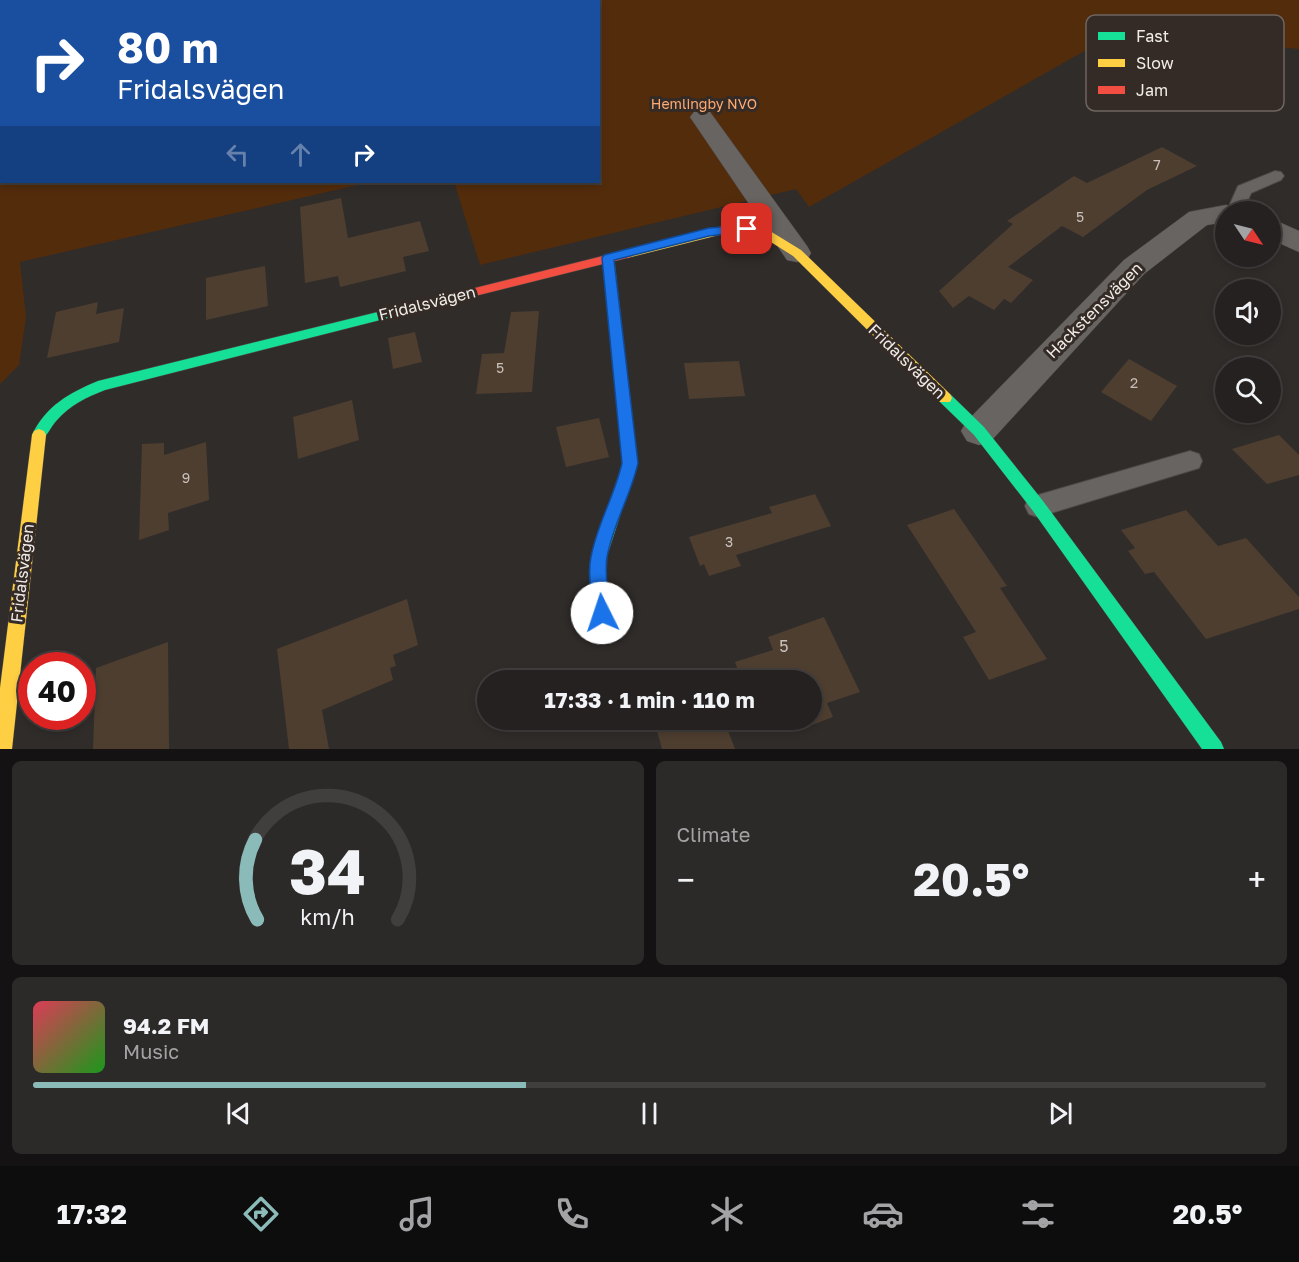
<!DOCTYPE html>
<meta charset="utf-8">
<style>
:root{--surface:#242120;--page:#2c2929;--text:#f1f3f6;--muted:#a3a3a5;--line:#413e3e;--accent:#8bbbb9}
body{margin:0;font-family:"Golos Text",sans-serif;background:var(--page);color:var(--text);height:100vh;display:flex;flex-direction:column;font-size:22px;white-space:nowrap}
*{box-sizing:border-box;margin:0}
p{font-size:20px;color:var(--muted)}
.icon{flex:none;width:33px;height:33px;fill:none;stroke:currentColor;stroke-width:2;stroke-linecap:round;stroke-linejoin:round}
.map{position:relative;height:749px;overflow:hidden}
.details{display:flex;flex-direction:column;gap:12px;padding:12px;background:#141212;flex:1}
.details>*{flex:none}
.banner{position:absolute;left:0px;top:0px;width:600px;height:183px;box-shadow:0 3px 9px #0003,0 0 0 2px var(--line);background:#1a4fa0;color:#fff;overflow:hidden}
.needle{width:39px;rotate:125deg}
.fabs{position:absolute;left:1215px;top:201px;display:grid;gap:12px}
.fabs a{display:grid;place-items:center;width:66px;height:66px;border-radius:50%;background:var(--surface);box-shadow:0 3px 9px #0003,0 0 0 2px var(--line);font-size:30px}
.speed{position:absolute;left:18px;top:652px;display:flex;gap:12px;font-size:30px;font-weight:700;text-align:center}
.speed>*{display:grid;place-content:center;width:78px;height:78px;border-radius:50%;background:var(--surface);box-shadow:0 3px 9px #0003,0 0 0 2px var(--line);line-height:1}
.speed .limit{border:9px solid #d22;background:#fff;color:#111}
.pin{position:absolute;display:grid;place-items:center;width:51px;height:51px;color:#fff;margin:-26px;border-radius:12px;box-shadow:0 3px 9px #0006}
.me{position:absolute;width:66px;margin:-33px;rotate:356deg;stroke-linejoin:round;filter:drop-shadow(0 0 4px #0008)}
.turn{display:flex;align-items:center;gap:21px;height:126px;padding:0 18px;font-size:27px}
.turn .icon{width:78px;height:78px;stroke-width:2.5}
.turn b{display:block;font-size:42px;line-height:51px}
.lanes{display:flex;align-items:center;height:57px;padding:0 18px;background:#0003;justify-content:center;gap:30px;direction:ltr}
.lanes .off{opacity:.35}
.big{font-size:45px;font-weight:700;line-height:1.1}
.details .card{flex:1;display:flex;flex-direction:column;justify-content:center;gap:9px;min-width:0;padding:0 21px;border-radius:9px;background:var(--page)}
.details .dial{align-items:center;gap:0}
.dial svg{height:156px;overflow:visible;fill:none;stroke:var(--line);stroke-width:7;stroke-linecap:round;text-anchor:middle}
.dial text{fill:var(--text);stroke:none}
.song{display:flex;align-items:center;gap:18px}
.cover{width:72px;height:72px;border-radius:9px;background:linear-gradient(135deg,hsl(350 70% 55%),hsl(120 70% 35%))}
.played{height:6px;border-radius:3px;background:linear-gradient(90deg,var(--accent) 40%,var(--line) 40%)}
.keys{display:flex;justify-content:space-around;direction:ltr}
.heat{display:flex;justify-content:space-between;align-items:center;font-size:33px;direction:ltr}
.details .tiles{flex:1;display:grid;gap:12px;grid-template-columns:1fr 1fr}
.card:last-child{grid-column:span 2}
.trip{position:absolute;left:477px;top:670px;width:345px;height:60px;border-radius:30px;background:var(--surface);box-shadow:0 3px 9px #0003,0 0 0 2px var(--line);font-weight:700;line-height:60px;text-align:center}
.tab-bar{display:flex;height:96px;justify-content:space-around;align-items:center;background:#0e0d0d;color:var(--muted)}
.tab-bar .icon{width:42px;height:42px}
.tab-bar .selected{color:var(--accent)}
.tab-bar b{font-size:27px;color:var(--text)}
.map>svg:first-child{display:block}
.green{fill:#532c0c}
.building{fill:#4e3e30}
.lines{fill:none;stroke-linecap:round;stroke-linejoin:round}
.lane-casing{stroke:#4c4846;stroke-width:2}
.street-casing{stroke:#4c4846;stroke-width:1}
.fast-casing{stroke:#4c4846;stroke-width:1}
.slow-casing{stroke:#4c4846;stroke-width:1}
.jam-casing{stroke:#4c4846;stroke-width:1}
.lane{fill:#686462;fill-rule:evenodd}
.street{fill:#686462;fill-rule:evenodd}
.fast{fill:#16e098;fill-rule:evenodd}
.slow{fill:#ffcf43;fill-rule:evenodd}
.jam{fill:#f24e42;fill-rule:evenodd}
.route{fill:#1a73e8;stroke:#114b97;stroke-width:1.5}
.labels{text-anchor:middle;stroke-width:6;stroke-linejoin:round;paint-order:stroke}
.far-park-label{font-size:14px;fill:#feab74;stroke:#342b26}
.number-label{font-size:14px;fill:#c9c0bb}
.street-label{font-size:16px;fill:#f2ece9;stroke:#342b26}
.near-number-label{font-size:16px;fill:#c9c0bb}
.key{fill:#342b26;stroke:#6d6560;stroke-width:1.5}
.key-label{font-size:16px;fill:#f2ece9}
</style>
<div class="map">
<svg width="1299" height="749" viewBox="0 0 1299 749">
<rect width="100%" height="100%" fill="#302c2a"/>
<path class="green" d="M0 0H1299V49L1118 32 809 207 796 189 480 265 454 182H598V2H2V182H371L20 262 26 317 19 365 0 384Z"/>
<g class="building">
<path d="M1162 147 1197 166 1147 190 1083 237 1062 226 1008 267 1033 280 1011 303 1004 299 994 310 969 296 953 308 939 291 1013 224 1007 221 1074 176 1087 183Z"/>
<path d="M341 198 348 238 420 221 429 251 403 257 406 271 340 287 338 276 305 283 300 207Z"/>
<path d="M265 266 268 306 206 320V278Z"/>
<path d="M98 302 96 314 124 308 119 342 47 358 56 312Z"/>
<path d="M539 311 532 392 476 394 482 354 504 353 511 312Z"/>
<path d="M415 332 422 362 393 369 388 338Z"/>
<path d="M1129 359 1177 386 1151 421 1101 392Z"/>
<path d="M739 361 745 396 689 399 684 363Z"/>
<path d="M352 400 359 440 298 459 293 417Z"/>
<path d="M599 418 609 457 566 467 556 427Z"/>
<path d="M1279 435 1299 455V475L1267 484 1232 449Z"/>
<path d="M206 442 209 500 168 513 169 530 139 540 142 444 164 443V455Z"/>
<path d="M815 494 831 526 736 555 741 566 709 576 704 564 700 566 689 537 772 513 769 507Z"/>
<path d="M954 509 1007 586 1000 588 1047 659 989 680 963 637 976 632 907 525Z"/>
<path d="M1186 510 1218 546 1246 538 1299 597V609L1206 639 1154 572 1145 574 1128 551 1135 548 1121 530Z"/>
<path d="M407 599 418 645 393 655 396 666 390 668 393 680 322 710 329 749H289L277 649Z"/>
<path d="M824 617 860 692 827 703 833 717 799 730 795 720H812V681H742L735 662 773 650 768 637Z"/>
<path d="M168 642 169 749H93L96 668Z"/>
<path d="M654 720H724L735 749H662Z"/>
</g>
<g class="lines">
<g class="lane-casing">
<g id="lane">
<path d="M1275 171 1281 172 1284 176 1281 180 1251 193 1243 212 1226 213 1238 186Z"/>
<path d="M1190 451 1199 454 1202 461 1199 468 1038 517 1029 514 1025 506 1029 498 1038 495Z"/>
</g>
</g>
<g class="street-casing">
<g id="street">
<path d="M702 110 710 112 807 246 811 253 807 260 797 262 787 260 690 117 694 112Z"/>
<path d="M1226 205 1236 207 1238 212H1226V222L1207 225 1144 274 991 441 979 445 967 441 961 431 967 421 1124 260 1189 212Z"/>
<path d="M1270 218 1299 231V252L1270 239Z"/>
</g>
</g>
<g class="fast-casing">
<g id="fast">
<path d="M608 254 614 258 637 463 607 556 606 583 612 631 609 637 603 640 597 637 594 631 590 583 591 556 623 463 602 258Z"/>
<path d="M451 294 455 295 457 298 455 301 105 390C87 397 70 405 57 420 49 428 46 443 34 439L32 435C46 406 69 393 98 381Z"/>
<path d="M945 393 950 394 984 427 1043 501 1221 742 1224 749H1202L1033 511 974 435 940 402 938 398 940 394Z"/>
</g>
</g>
<g class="slow-casing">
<g id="slow">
<path d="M731 224 770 231 801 250 950 394 952 398 950 402H940L793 256 763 237 731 232 627 258 621 254 627 250Z"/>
<path d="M39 429 44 431 46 435 12 749H0V688L32 435 34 431Z"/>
</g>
</g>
<g class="jam-casing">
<path id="jam" d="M627 250 631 251 633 254 631 257 451 302 445 298 451 294Z"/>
</g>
<use href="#lane" class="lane"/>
<use href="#street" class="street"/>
<use href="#fast" class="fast"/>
<use href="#slow" class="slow"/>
<use href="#jam" class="jam"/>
</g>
<path class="route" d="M747 225 751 226V231L709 236 614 260 638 463C631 495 613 524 607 557 604 574 609 596 610 613L608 619 602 622 596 619 593 613C592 596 587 574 591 557 597 524 615 495 622 463L602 258 604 255 709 228Z"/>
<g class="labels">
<g class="far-park-label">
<text x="704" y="109">Hemlingby NVO</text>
</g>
<g class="number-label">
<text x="1157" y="170">7</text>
<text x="1080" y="222">5</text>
<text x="500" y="373">5</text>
<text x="1134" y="388">2</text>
<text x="186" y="483">9</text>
<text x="729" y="547">3</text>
</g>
<g class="street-label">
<text transform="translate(427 303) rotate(-14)" y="6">Fridalsvägen</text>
<text transform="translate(1094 310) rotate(-45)" y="6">Hackstensvägen</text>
<text transform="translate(907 361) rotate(44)" y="6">Fridalsvägen</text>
<text transform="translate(22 573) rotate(-83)" y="6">Fridalsvägen</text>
</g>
<g class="near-number-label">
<text x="784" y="652">5</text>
</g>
</g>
<rect x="1086" y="15" width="198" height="96" rx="9" class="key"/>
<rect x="1098" y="32" width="27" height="8" fill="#16e098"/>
<rect x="1098" y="59" width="27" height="8" fill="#ffcf43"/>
<rect x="1098" y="86" width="27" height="8" fill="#f24e42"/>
<g class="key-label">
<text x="1136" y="42">Fast</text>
<text x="1136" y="69">Slow</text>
<text x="1136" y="96">Jam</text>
</g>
</svg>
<div class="fabs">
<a><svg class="needle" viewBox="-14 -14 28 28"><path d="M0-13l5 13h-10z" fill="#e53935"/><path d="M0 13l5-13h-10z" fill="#a3a3a5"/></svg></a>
<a><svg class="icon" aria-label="sound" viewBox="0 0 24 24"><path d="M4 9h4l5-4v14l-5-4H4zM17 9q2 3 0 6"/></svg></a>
<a><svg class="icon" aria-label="search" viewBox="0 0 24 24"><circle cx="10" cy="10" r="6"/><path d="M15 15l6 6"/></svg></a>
</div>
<div class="speed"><div class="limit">40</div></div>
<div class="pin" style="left:747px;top:229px;background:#d93025"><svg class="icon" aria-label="arrive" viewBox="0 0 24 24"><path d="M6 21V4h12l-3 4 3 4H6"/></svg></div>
<svg class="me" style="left:602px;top:613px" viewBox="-20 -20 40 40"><circle r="19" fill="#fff"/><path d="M0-13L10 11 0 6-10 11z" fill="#1a73e8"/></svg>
<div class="trip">17:33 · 1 min · 110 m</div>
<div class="banner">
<div class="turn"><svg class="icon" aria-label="right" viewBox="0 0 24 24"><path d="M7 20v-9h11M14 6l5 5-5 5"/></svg><div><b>80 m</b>Fridalsvägen</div></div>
<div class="lanes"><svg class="icon off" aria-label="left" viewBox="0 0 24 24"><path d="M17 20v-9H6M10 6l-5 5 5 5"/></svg><svg class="icon off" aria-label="ahead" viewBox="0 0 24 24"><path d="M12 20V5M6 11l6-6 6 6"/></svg><svg class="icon" aria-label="right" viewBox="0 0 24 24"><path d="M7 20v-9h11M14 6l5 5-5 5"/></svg></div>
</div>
</div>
<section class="details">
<div class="tiles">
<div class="card dial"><svg viewBox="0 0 100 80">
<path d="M14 69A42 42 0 1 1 86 69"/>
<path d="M14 69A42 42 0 0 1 13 28" stroke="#8bbbb9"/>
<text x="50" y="56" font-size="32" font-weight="700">34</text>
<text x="50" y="72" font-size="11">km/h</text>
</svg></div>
<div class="card"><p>Climate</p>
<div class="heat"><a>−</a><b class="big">20.5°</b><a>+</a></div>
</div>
<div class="card">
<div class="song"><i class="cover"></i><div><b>94.2 FM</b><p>Music</p></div></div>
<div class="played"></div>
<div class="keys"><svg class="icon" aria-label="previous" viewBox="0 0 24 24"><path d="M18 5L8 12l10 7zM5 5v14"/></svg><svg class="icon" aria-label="pause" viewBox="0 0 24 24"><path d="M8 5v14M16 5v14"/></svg><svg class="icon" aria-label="next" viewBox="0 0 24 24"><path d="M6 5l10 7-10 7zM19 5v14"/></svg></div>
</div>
</div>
</section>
<nav class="tab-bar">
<b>17:32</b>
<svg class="icon selected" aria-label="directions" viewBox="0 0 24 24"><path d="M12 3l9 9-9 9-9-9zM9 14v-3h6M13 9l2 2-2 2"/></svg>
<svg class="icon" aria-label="music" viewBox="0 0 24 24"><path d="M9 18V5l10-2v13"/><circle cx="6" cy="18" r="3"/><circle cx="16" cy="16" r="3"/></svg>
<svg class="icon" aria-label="phone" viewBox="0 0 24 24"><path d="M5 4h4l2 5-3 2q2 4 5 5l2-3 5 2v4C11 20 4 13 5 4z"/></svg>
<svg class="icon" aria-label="climate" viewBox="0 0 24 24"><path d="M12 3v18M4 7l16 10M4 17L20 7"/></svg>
<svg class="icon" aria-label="car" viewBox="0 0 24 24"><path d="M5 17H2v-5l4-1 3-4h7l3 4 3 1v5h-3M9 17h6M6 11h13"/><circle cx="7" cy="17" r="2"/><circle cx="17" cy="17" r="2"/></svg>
<svg class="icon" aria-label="filters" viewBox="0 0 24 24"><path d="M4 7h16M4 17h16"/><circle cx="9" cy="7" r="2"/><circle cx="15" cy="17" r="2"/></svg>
<b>20.5°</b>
</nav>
